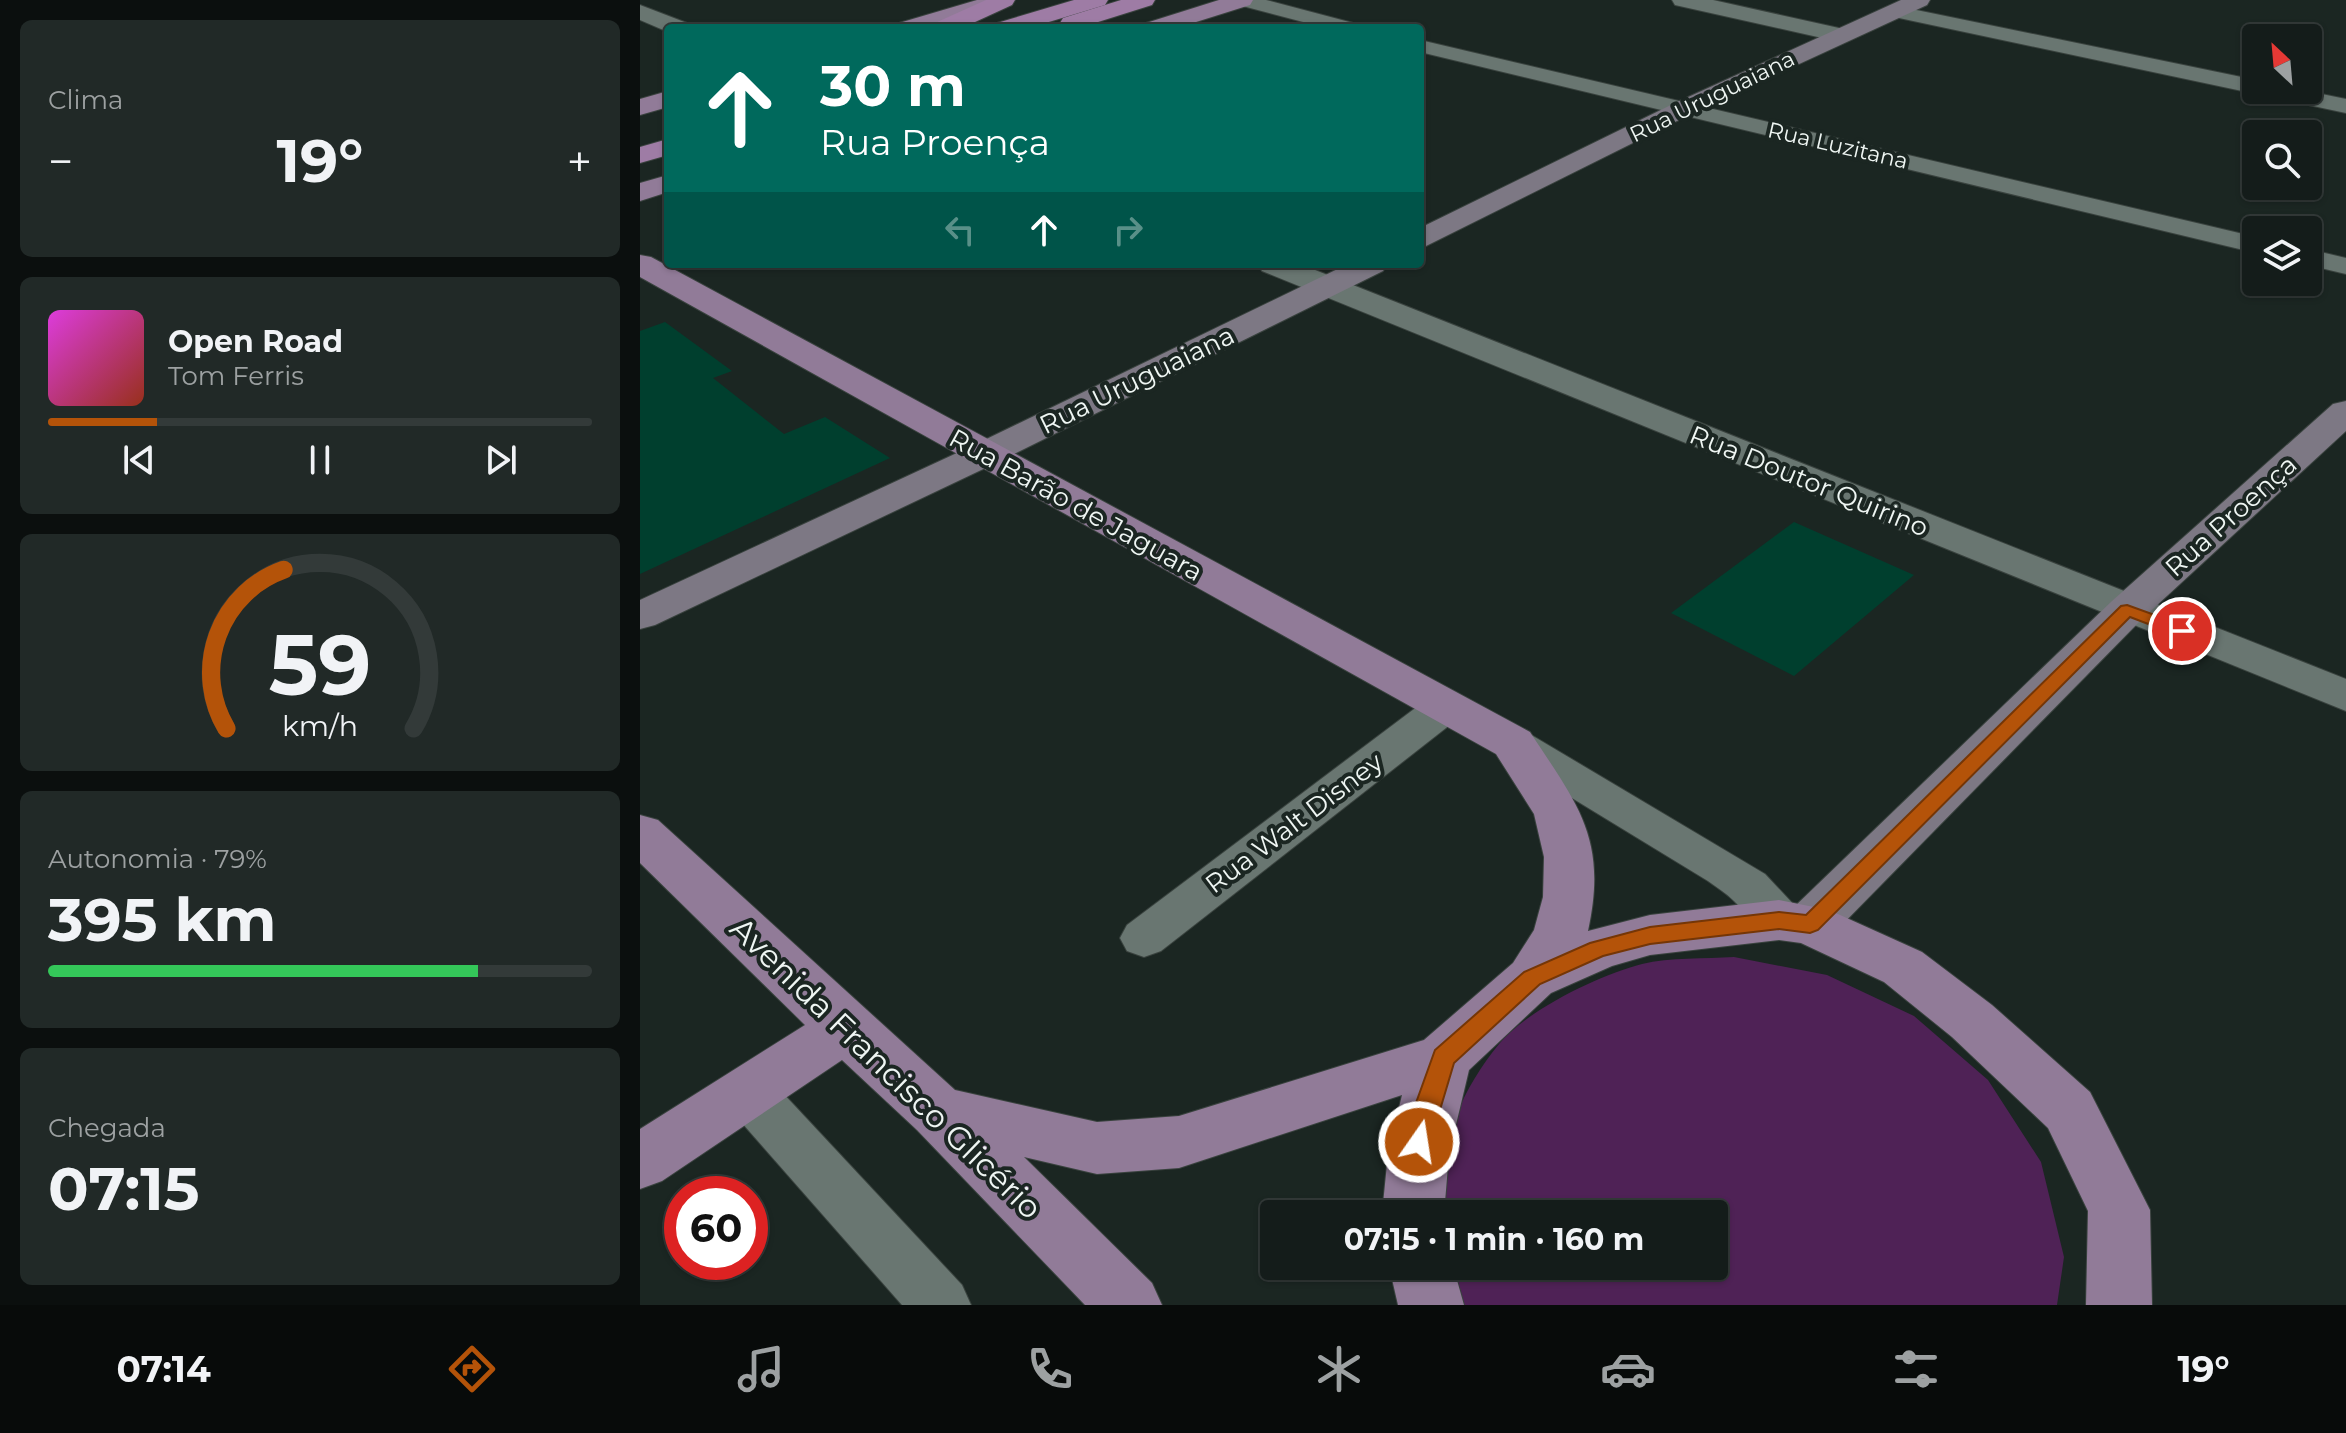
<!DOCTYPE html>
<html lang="pt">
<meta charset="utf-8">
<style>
:root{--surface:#141c1a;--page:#212927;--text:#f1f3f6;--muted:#9da1a2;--line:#333a39;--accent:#b45309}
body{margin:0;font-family:Montserrat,sans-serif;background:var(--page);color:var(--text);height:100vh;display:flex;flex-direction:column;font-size:30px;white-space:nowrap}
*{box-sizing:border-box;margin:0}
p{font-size:26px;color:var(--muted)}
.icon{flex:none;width:44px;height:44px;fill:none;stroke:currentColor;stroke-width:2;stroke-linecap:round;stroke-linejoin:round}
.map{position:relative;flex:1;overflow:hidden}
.panel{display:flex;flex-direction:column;gap:20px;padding:20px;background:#0b0f0e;width:640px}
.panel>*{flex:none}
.guide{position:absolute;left:24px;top:24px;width:760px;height:244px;border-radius:8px;box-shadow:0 2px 6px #0004,0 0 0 2px var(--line);background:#00695c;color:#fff;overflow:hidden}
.needle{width:52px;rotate:334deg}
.buttons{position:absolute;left:1602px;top:24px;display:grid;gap:16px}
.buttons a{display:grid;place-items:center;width:80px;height:80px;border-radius:8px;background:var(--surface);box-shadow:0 2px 6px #0004,0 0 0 2px var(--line);font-size:40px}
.speed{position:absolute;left:24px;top:1176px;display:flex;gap:16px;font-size:40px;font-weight:700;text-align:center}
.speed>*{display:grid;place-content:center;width:104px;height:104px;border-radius:50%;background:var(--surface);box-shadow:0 2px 6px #0004,0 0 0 2px var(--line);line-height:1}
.speed .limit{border:12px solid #d22;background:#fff;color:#111}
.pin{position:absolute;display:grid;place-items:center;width:68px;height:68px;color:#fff;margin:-34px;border:4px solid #fff;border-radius:50%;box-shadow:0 2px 8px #0007}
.me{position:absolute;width:88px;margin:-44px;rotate:13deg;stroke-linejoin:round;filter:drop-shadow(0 0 6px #0008)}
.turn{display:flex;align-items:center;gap:28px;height:168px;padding:0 24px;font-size:36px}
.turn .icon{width:104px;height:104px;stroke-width:2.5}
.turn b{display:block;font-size:56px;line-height:68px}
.lanes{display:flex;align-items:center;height:76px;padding:0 24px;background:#0003;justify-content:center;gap:40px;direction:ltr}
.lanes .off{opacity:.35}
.big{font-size:60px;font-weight:700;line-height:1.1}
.panel .widget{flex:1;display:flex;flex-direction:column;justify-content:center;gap:12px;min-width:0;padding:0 28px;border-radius:12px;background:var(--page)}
.panel .dial{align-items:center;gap:0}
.dial svg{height:208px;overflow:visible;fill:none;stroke:var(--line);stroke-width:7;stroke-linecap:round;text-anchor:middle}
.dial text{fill:var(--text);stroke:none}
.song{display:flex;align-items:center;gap:24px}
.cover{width:96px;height:96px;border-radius:12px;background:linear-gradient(135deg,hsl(300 70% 55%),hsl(10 70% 35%))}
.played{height:8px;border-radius:4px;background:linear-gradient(90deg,var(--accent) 20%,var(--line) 20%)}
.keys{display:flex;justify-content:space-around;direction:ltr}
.heat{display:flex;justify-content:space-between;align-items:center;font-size:44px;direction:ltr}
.charge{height:12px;border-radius:6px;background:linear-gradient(90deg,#34c759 79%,var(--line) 0)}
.trip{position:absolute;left:620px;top:1200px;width:468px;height:80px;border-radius:8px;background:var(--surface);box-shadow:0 2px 6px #0004,0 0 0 2px var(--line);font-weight:700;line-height:80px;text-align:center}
.tab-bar{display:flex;height:128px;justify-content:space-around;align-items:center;background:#080b0a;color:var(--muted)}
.tab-bar .icon{width:56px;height:56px}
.tab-bar .active{color:var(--accent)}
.tab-bar b{font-size:36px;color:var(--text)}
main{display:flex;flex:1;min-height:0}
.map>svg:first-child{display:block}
.green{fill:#4f2256}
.building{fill:#003f2e}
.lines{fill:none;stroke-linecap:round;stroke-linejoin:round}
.minor-casing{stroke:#39423e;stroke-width:2}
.tertiary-casing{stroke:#39423e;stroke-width:2}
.secondary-casing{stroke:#39423e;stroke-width:2}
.primary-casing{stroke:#39423e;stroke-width:2}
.trunk-casing{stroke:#39423e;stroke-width:2}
.minor{fill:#697671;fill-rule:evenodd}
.tertiary{fill:#697671;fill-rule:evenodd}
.secondary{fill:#7d7884;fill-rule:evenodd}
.primary{fill:#917b98;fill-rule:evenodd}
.trunk{fill:#9e7ca5;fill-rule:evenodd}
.route{fill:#b45309;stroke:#753606;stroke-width:2}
.labels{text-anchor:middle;stroke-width:8;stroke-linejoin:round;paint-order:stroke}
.far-street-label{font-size:22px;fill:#eff6f3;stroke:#1b2622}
.street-label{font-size:26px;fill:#eff6f3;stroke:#1b2622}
.near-street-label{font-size:32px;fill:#eff6f3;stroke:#1b2622}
</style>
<main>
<section class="panel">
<div class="widget"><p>Clima</p>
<div class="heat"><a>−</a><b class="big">19°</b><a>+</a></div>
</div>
<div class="widget">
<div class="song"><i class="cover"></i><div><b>Open Road</b><p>Tom Ferris</p></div></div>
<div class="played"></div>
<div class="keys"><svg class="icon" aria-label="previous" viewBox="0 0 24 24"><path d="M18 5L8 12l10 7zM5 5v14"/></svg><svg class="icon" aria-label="pause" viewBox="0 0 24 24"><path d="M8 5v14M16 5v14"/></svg><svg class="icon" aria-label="next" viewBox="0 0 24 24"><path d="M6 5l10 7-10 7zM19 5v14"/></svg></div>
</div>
<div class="widget dial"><svg viewBox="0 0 100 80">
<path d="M14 69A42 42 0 1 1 86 69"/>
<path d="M14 69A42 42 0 0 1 36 8" stroke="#b45309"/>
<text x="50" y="56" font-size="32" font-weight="700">59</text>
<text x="50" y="72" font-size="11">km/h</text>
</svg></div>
<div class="widget"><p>Autonomia · 79%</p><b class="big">395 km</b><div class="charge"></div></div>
<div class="widget"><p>Chegada</p><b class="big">07:15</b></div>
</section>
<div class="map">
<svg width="1706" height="1305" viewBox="0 0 1706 1305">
<rect width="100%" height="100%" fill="#1b2622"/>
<path class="green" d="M1094 957 1187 975 1274 1016 1348 1080 1401 1162 1424 1257 1417 1305H821L805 1266H1074V1214H800C795 1153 820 1091 859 1044 887 1010 959 975 1002 964 1030 957 1065 959 1094 957Z"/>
<g class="building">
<path d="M25 322 92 371 73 378 144 434 185 417 250 458 0 574V331Z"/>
<path d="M1154 522 1274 575 1154 676 1031 613Z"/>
</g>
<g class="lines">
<g class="minor-casing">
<g id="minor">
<path d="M592 0H626L717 24 720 28H686L595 4Z"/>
<path d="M1252 5 1616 80V90H1662L1706 99V113L1245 15 1242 11Z"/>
<path d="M780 40 1616 237V253L780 52Z"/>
<path d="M1668 249 1706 258V274L1668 265Z"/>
<path d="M805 693 820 697 826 707 820 717 521 951 504 957 487 951 480 938 487 925 790 697Z"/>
<path d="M873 729 888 733 1125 874 1156 907 1163 920 1156 933C1121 944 1116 923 1094 901 1086 893 1076 887 1068 881L858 753 852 743 858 733Z"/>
<path d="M107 1069 126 1075 322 1285 331 1305H262L88 1107 80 1091 88 1075Z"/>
</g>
</g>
<g class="tertiary-casing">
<g id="tertiary">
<path d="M1032 0H1073L1208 30 1212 35 1208 40 1200 42 1035 5Z"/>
<path d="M0 5 47 23 50 28H28V32L0 20Z"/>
<path d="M618 264H660L1706 679V711L622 271Z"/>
</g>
</g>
<g class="secondary-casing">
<g id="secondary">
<path d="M1261 0H1290L1287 5 1053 113 780 249V228L1035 103Z"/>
<path d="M708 264H747L743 271 358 462 15 625 0 629V600L332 446Z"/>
<path d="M1706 401V431L1502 619 1189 938 1170 944 1151 938 1143 924 1151 910 1472 601 1693 404Z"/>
</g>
</g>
<g class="primary-casing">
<g id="primary">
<path d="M337 0H371L368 5 291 28H256L259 23Z"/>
<path d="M579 0H613L610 5 537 28H503L506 23Z"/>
<path d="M28 91V107L0 115V99Z"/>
<path d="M28 175V192L0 201V183Z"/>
<path d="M0 255 11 257 890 732C938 805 968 839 948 931L1010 915 1139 900 1189 910 1282 952 1352 1005 1450 1092 1510 1210 1512 1305H1446L1448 1211 1408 1128 1312 1037 1244 982 1161 943 1139 940 1010 955 972 966 911 993 829 1070 809 1154 804 1214H742L748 1154 762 1095 539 1168 457 1174 384 1157 512 1283 522 1305H445L277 1130 202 1060 22 1181 0 1189V1129L165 1025 0 863V815L18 820 315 1090 457 1122 539 1116 784 1040 873 963 894 930 903 897 904 857 894 814 856 754 0 277Z"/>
<path d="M749 1266H813L824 1305H758Z"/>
</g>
</g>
<g class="trunk-casing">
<g id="trunk">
<path d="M346 0H375L372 5 322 28H292L295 23Z"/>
<path d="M434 0H468L465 5 389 28H354L357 23Z"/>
<path d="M481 0H515L512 5 439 28H423L420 23 423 18Z"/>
<path d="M28 139V155L0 163V147Z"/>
</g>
</g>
<use href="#minor" class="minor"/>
<use href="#tertiary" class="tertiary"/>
<use href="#secondary" class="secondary"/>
<use href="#primary" class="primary"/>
<use href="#trunk" class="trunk"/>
</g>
<path class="route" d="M1487 605 1548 627 1551 631 1542 637 1490 617 1178 930 1170 933 1139 929 1010 944 963 956 900 984 814 1063 788 1150 779 1153 770 1150 766 1142 772 1114 795 1050 884 972 950 943 1010 927 1139 912 1166 915 1481 606Z"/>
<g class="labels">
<g class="far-street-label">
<text transform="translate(1072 96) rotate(-26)" y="8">Rua Uruguaiana</text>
<text transform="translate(1198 145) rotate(13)" y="8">Rua Luzitana</text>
</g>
<g class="street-label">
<text transform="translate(497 380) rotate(-26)" y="9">Rua Uruguaiana</text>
<text transform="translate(1169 481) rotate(22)" y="9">Rua Doutor Quirino</text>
<text transform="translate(436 505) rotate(29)" y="9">Rua Barão de Jaguara</text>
<text transform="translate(1591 516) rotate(-42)" y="9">Rua Proença</text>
<text transform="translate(654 823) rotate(-37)" y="9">Rua Walt Disney</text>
</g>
<g class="near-street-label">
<text transform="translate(246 1068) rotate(44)" y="11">Avenida Francisco Glicério</text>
</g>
</g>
</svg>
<div class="buttons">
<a><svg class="needle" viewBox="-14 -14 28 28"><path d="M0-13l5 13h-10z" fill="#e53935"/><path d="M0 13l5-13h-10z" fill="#9da1a2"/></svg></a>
<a><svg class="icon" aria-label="search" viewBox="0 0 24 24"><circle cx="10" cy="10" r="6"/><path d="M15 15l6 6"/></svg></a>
<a><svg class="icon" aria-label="layers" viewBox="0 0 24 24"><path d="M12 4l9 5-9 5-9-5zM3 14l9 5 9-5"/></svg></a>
</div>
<div class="speed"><div class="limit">60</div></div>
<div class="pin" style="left:1542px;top:631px;background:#d93025"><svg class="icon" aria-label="arrive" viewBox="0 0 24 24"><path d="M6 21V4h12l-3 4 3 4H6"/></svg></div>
<svg class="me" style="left:779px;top:1142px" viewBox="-20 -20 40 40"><circle r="17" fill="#b45309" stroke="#fff" stroke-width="3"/><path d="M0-11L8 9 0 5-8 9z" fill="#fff"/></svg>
<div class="trip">07:15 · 1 min · 160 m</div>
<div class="guide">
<div class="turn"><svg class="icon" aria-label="ahead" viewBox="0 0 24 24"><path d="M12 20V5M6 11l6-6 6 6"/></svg><div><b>30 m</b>Rua Proença</div></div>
<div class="lanes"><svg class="icon off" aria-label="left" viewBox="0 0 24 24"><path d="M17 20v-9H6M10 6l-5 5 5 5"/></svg><svg class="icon" aria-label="ahead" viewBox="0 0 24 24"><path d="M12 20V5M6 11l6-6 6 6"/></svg><svg class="icon off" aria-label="right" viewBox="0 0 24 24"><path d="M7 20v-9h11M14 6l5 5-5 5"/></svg></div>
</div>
</div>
</main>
<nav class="tab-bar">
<b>07:14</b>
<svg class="icon active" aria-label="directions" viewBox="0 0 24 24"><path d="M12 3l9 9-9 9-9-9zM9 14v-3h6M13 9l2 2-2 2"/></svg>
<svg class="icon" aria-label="music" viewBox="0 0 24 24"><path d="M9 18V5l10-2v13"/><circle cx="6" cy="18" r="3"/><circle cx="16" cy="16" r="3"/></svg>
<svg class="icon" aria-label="phone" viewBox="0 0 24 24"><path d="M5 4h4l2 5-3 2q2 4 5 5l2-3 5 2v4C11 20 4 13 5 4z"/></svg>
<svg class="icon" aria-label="climate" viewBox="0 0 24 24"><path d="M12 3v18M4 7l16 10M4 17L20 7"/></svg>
<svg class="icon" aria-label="car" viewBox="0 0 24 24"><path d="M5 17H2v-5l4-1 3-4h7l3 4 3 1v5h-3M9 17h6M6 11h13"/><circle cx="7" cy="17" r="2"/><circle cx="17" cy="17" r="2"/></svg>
<svg class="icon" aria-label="filters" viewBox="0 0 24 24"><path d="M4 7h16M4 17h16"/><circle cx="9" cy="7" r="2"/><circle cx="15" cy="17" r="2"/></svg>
<b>19°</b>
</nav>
